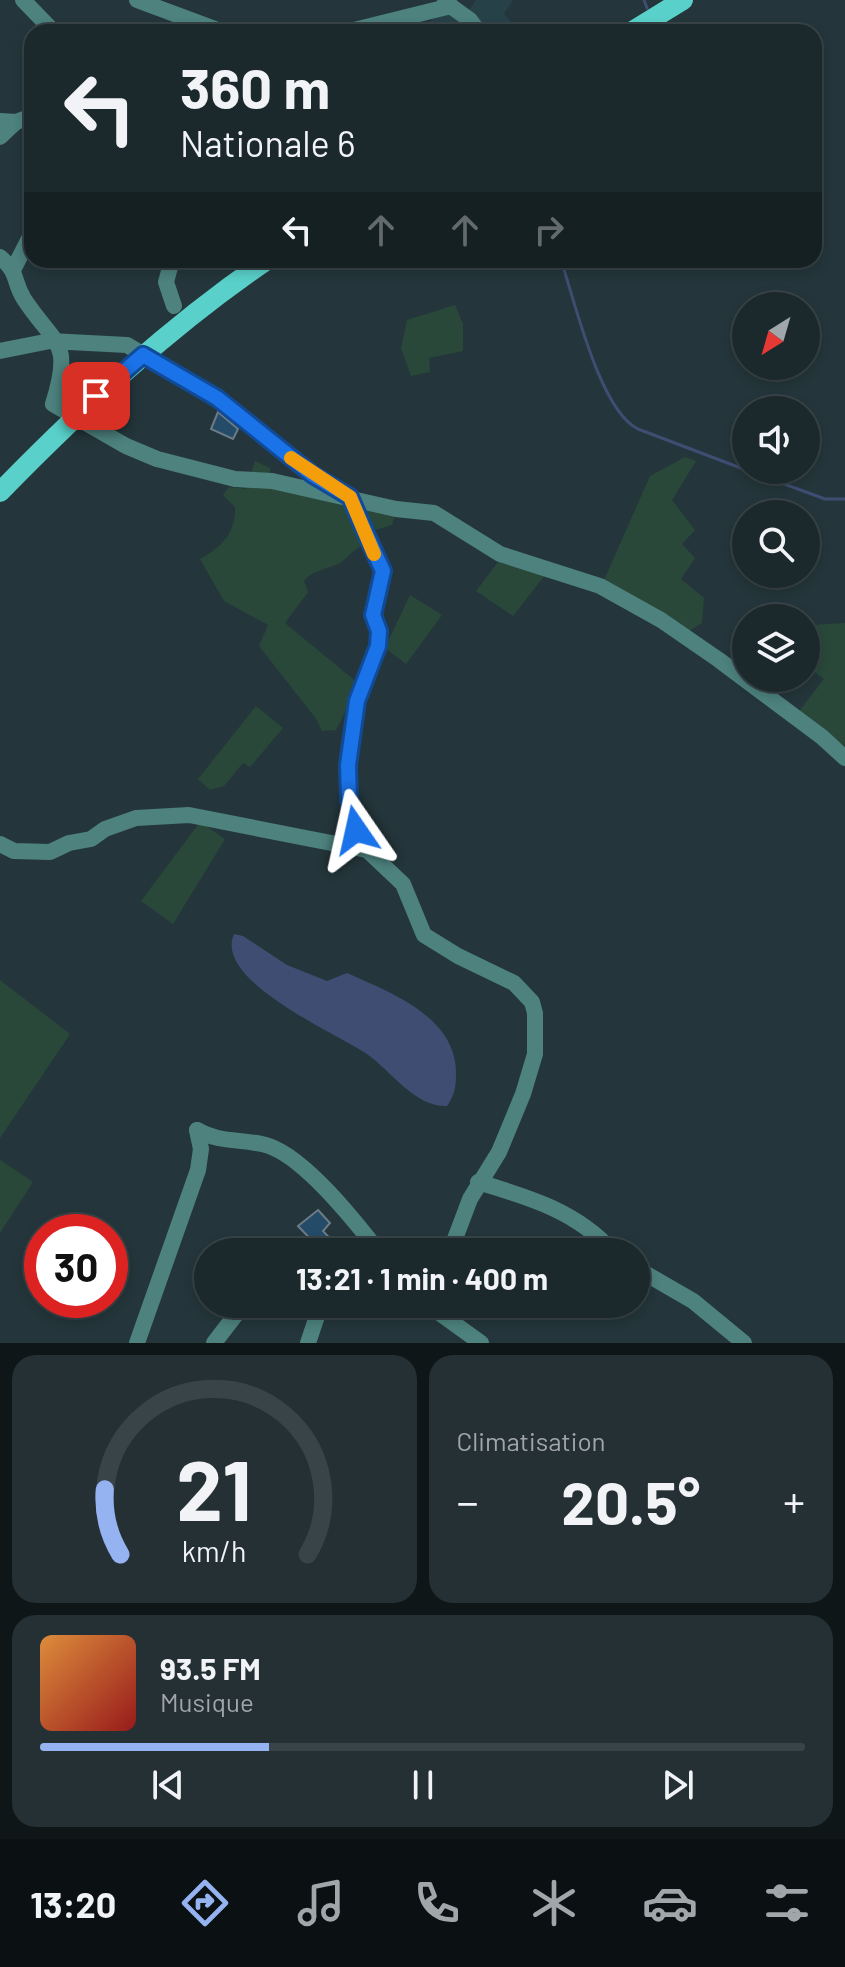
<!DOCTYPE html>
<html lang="fr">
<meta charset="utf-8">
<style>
:root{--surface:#1b282c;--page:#243034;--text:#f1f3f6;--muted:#a0a6a9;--line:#394448;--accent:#95b2f1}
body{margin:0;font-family:Barlow,sans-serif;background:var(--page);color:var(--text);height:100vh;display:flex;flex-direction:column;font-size:30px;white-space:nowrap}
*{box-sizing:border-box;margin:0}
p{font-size:26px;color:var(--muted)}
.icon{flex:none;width:44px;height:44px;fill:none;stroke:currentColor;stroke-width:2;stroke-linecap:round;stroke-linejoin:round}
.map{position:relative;height:1343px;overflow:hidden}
.side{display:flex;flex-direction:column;gap:12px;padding:12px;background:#0f1618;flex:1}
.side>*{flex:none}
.guide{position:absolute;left:24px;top:24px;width:798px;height:244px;border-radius:24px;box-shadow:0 4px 12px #0003,0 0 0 2px var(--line);background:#1b282c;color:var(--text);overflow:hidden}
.needle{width:52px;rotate:217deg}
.buttons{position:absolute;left:732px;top:292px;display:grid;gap:16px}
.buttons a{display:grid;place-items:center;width:88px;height:88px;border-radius:50%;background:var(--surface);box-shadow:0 4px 12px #0003,0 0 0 2px var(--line);font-size:40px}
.speed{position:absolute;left:24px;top:1214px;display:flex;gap:16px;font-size:40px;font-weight:700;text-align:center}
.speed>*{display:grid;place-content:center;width:104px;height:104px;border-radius:50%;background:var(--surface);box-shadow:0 4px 12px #0003,0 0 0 2px var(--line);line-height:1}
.speed .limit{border:12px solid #d22;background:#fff;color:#111}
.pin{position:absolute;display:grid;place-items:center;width:68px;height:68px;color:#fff;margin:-34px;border-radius:16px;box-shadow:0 4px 12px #0006}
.me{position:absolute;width:88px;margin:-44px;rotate:349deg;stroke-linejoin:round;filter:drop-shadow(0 0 6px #0008)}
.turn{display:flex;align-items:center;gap:28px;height:168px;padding:0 24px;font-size:36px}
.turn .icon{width:104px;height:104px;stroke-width:2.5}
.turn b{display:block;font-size:56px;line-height:68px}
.lanes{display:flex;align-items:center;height:76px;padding:0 24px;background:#0003;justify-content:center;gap:40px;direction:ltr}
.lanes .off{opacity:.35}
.big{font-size:60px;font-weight:700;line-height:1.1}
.side .tile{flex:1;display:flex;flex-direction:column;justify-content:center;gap:12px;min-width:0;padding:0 28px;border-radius:24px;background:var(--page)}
.side .dial{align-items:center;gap:0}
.dial svg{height:208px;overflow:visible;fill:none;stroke:var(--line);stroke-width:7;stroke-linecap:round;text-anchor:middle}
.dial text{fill:var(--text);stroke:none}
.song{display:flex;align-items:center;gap:24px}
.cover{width:96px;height:96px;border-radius:12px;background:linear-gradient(135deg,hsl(30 70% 55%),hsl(0 70% 35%))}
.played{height:8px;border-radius:4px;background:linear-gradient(90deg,var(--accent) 30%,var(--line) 30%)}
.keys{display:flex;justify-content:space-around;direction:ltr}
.heat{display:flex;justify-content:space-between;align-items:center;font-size:44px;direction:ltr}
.side .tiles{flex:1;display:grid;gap:12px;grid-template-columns:1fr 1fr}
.tile:last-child{grid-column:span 2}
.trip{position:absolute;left:194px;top:1238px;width:456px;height:80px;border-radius:40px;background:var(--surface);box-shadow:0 4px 12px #0003,0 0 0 2px var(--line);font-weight:700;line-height:80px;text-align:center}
.dock{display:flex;height:128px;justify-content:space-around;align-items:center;background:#0b1012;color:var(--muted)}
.dock .icon{width:56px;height:56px}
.dock .selected{color:var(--accent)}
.dock b{font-size:36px;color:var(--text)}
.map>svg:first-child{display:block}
.built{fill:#264148}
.green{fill:#294839}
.water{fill:#404d73}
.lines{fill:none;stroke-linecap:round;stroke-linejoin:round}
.stream{stroke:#404d73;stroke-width:3}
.building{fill:#244b67;stroke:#6c7b86;stroke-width:2}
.minor{stroke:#4d827e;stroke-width:16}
.major{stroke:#59d0c9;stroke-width:20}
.route-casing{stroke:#114b97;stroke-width:20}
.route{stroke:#1a73e8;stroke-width:14}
.slow{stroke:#f59e0b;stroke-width:14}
</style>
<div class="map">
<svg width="845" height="1343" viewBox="0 0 845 1343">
<rect width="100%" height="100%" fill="#24363b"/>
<path class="built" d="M476 0H513L504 14 522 32H426L436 11 449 7 470 9Z"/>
<g class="green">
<path d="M455 305 463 324V351L429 358 430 372 411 376 401 348 407 320Z"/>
<path d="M685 457 696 461 672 500 695 530 682 544 695 558 681 579 704 598 702 623 686 633 601 587 650 476Z"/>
<path d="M255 461 270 468V478L396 512 392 525 369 532 360 547C351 551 348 558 340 563 327 570 314 569 304 581L308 592 285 623 359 684 336 730 322 731 317 720 259 646 268 625 224 601 200 559C222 547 236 533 235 507L223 495 229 487 246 489Z"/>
<path d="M501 558 546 574 513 616 476 591Z"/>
<path d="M410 595 442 615 406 664 385 648Z"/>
<path d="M845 623V746L797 714 824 679 806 665V632L812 625Z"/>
<path d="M256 706 283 728 250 767 243 763 224 786 210 790 198 779Z"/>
<path d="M200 822 225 839 173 924 141 901Z"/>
<path d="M0 980 70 1034 0 1138Z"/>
<path d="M0 1160 33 1182 0 1233Z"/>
</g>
<path class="water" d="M234 934 243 936 287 965 327 981 347 973C391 993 455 1016 456 1072 456 1087 455 1094 447 1106 415 1107 392 1072 367 1054 338 1034 213 981 234 934Z"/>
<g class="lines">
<g class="stream">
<path d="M644 0 647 8"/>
<path d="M561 260C575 302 600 411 638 429L746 470"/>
<path d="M746 470 825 499H845"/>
</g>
</g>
<g class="building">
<path d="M218 412 238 429 233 439 211 429Z"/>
<path d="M318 1210 330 1223 323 1231 336 1245 328 1252H323L298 1226Z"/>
</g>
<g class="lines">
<g class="minor">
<path d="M23 0 54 32"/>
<path d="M137 0 223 32"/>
<path d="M445 2 470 20 479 32"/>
<path d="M346 32 451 6"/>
<path d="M0 121 16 122 32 116"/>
<path d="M0 137 16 122"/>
<path d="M0 257C20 274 12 280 24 299 55 346 73 340 53 404L126 446 157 459 235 479 272 481 396 509 434 513 500 554 600 586 661 620 719 660 822 737 845 758"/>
<path d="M172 260 166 282 174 306"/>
<path d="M14 268 32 233"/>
<path d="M0 351 50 341 127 345 217 398 313 475 350 497 383 571 373 615 379 631 378 646 357 701 348 765 349 800 356 830 367 850 403 884 424 935 458 956 514 983 532 1002 535 1013V1054L523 1094 499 1152 470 1199 450 1252"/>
<path d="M0 844 14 851 50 852 69 843 91 839 105 829 136 818 189 815 367 850"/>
<path d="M197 1130C221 1144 244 1138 269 1146 306 1159 355 1221 379 1252"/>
<path d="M478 1182C528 1197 577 1211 613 1252"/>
<path d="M356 1252 373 1244"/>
<path d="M636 1268 693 1301 744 1343"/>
<path d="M427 1304 481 1343"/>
<path d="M137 1343 198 1170 201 1149 197 1130"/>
<path d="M214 1343 244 1304"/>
<path d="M308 1343 321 1304"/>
</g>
<g class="major">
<path d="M631 32 683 0"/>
<path d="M0 492C83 407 169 327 267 260"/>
</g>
</g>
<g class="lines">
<g class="route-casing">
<path id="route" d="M96 396 143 355 217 398 313 475 350 497 363 527 383 571 373 615 379 631 378 646 357 701 348 765 349 800 356 830"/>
</g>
<use href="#route" class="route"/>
<path class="slow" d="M291 458 350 497 374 554"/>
</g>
</svg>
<div class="buttons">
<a><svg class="needle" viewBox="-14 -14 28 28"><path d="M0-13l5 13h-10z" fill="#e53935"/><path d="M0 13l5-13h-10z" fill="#a0a6a9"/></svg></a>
<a><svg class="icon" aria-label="sound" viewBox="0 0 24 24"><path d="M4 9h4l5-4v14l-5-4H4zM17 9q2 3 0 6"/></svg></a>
<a><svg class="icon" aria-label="search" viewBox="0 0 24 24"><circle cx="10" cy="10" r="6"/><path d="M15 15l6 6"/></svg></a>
<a><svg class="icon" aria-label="layers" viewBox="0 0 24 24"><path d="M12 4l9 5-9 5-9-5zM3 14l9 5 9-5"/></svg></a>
</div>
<div class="speed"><div class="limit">30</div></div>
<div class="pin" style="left:96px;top:396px;background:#d93025"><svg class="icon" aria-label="arrive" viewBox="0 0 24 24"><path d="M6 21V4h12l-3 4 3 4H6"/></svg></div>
<svg class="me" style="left:356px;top:830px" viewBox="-20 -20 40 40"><path d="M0-17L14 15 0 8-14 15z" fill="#1a73e8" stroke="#fff" stroke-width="4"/></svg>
<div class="trip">13:21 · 1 min · 400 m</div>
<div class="guide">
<div class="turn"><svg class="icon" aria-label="left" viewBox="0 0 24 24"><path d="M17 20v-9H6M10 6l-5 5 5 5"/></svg><div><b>360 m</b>Nationale 6</div></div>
<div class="lanes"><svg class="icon" aria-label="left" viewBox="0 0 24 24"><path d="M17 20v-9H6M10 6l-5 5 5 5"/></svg><svg class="icon off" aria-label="ahead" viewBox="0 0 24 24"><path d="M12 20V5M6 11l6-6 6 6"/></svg><svg class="icon off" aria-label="ahead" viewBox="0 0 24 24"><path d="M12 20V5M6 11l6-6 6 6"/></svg><svg class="icon off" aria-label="right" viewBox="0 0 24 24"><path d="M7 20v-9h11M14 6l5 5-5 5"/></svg></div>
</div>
</div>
<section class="side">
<div class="tiles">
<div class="tile dial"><svg viewBox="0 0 100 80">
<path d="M14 69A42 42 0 1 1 86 69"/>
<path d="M14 69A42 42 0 0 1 8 44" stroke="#95b2f1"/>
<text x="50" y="56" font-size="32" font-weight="700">21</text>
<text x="50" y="72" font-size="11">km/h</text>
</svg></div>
<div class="tile"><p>Climatisation</p>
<div class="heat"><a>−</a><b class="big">20.5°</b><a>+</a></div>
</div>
<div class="tile">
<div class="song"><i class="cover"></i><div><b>93.5 FM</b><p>Musique</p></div></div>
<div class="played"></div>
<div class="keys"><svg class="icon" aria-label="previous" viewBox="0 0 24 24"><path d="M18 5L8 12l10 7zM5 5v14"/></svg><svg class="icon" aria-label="pause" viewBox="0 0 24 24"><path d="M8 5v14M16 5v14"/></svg><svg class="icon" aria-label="next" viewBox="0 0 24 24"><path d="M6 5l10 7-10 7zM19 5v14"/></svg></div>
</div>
</div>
</section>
<nav class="dock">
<b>13:20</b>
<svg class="icon selected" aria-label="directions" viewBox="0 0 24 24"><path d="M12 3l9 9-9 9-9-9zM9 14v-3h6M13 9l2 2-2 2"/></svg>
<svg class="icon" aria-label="music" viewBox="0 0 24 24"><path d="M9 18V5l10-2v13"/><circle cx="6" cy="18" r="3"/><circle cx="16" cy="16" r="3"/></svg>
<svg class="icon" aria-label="phone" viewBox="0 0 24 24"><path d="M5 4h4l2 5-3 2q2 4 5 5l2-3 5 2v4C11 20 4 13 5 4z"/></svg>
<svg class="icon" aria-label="climate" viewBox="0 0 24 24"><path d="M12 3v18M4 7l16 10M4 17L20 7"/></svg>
<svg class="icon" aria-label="car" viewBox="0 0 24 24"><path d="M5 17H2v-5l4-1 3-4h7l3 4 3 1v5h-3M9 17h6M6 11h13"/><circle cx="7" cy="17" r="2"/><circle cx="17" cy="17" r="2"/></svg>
<svg class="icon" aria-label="filters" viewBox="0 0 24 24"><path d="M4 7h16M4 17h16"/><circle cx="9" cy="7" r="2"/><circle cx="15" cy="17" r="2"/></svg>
</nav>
